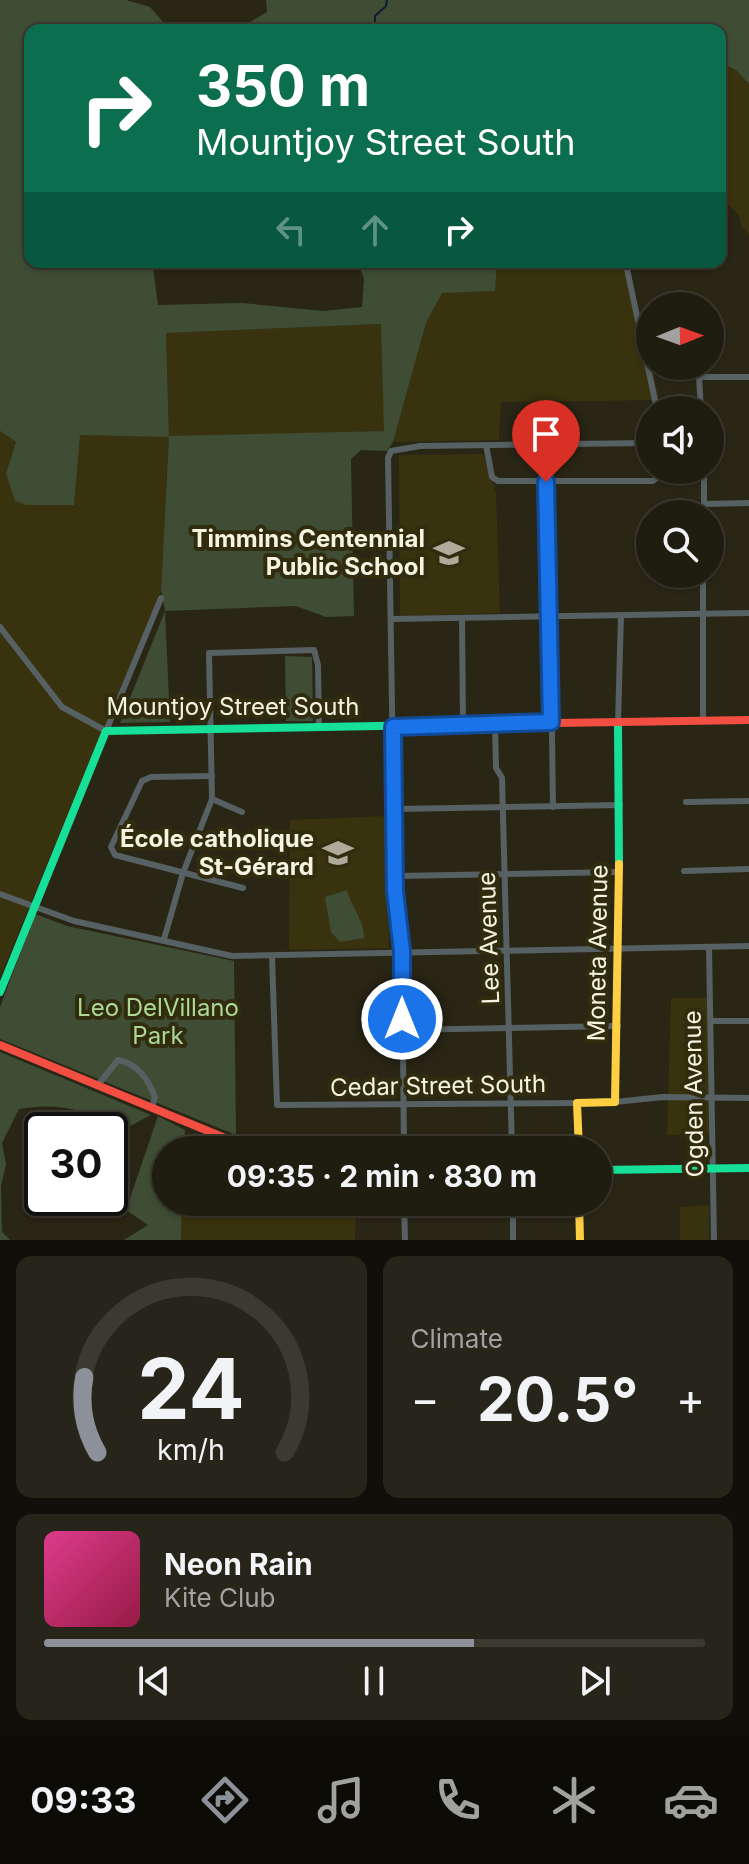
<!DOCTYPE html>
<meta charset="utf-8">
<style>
:root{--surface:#1f1c10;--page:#272519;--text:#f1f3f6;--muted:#a1a19f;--line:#3c3a30;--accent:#8c9099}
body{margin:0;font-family:Inter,sans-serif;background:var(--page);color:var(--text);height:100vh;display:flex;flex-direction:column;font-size:30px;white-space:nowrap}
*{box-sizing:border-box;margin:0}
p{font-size:26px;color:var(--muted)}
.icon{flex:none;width:44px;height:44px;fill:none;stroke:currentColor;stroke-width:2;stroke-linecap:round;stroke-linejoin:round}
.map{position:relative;height:1240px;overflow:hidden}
.details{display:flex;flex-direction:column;gap:16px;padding:16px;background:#110f09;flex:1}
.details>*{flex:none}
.guide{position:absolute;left:24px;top:24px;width:702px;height:244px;border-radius:16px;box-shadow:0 2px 6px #0004,0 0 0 2px var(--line);background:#0b6e4f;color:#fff;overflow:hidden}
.needle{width:52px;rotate:89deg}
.buttons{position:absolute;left:636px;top:292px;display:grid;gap:16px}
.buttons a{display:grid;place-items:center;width:88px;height:88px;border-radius:50%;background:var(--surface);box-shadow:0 2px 6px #0004,0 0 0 2px var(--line);font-size:40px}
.speed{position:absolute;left:24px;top:1112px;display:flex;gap:16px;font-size:40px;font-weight:700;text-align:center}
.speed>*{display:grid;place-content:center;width:104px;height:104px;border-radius:50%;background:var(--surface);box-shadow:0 2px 6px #0004,0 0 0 2px var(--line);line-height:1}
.speed .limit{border:4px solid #111;border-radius:12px;background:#fff;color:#111}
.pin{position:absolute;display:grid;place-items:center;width:68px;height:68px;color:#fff;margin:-82px -34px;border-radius:50% 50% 50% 0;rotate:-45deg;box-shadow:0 0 8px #0007}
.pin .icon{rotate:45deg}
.me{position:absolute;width:88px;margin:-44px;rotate:0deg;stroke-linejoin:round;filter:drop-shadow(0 0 6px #0008)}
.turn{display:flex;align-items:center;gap:28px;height:168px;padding:0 40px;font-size:36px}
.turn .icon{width:104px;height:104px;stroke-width:2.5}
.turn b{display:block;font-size:56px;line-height:68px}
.lanes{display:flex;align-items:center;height:76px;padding:0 40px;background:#0003;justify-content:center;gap:40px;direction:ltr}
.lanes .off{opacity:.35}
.big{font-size:60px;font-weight:700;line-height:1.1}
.details .card{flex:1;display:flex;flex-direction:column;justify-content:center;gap:12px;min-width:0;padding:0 28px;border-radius:16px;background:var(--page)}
.details .dial{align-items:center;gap:0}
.dial svg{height:208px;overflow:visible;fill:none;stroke:var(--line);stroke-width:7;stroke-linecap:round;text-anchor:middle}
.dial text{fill:var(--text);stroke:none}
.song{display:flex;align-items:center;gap:24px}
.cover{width:96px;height:96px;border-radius:12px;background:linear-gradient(135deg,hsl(330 70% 55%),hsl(340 70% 35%))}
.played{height:8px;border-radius:4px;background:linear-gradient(90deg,var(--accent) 65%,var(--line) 65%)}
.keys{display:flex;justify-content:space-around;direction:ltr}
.heat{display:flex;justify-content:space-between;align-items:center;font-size:44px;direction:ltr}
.details .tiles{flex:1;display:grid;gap:16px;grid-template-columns:1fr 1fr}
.card:last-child{grid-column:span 2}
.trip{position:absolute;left:152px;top:1136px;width:460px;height:80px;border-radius:40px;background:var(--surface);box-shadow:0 2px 6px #0004,0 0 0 2px var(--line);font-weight:700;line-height:80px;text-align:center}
.menu{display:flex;height:128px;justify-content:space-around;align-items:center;background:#0c0b06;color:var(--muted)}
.menu .icon{width:56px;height:56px}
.menu .active{color:var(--accent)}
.menu b{font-size:36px;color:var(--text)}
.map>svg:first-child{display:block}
.built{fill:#39320e}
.green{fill:#3e4d34;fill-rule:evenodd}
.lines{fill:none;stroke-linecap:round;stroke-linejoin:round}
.stream{stroke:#0b1b39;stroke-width:2}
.street{stroke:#576062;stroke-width:6}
.fast{stroke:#16e098;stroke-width:8}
.slow{stroke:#ffcf43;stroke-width:8}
.jam{stroke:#f24e42;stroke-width:8}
.route-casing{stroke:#114b97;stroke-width:20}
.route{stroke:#1a73e8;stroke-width:14}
.labels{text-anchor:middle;stroke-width:8;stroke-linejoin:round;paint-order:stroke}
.poi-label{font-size:24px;font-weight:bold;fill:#f6f3e1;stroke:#312c0e;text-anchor:end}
.street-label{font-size:24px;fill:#f6f3e1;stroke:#312c0e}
.park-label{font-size:24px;fill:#abd896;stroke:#312c0e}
</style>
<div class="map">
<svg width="749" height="1240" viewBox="0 0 749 1240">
<rect width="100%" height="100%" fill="#292616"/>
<g class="built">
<path d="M720 62 737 71 749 84V235L741 226 739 215 720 197Z"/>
<path d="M497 262H628L659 400 501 402 499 440 393 442 426 323 442 292 495 291Z"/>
<path d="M382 324 385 431 169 437 161 590 0 977V431L16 442 6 473 80 435 169 436 166 333Z"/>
<path d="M483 454 496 493 500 613 400 616 399 455Z"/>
<path d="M387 816 389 948 289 950 290 820Z"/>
<path d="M671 998H708L709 1134 667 1135Z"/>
<path d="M182 1202H287L288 1215 356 1214 355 1240H181Z"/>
<path d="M709 1205V1240H680V1207Z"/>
</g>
<g class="green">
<path d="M0 0H126L150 7 170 30H30V262H114L153 268 158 305 242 303 324 311 362 307 364 279 358 262H497L495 291 442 293 426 323 393 442 387 451 361 450 351 459 354 616 326 617 296 606 165 611 170 722 120 723 165 611 161 590 169 437 80 435 74 505H26L15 501 6 473 16 442 0 431ZM381 324 384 431 169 436 166 333Z"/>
<path d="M266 0H749V84L737 71 720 62V30H704L698 22 680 30H237L267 12Z"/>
<path d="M285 656 312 657 313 721H286Z"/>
<path d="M347 890C351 907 365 921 364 938L340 942 331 932 325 897Z"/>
<path d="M35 914 67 926 234 961 236 1135 0 1039V1007Z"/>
<path d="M0 1052 151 1115 126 1128 107 1130C87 1105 49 1104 19 1109L2 1143 6 1164 1 1186 2 1232 10 1240H0Z"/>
<path d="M158 1116 185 1130 184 1150H166V1202H182L181 1240H124L148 1225 126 1210Z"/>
</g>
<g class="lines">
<path class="stream" d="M375 30V16L386 6 387 0"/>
<g class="street">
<path d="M627 269 657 410"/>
<path d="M701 410 699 377H749"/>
<path d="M548 443 553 807"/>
<path d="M486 445 492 477 498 481H653L667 470"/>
<path d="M704 470V514"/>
<path d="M704 504 749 503"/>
<path d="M703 574V720"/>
<path d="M462 618 463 726"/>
<path d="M391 619 749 613"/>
<path d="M0 627 62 707 106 731 161 598"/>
<path d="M618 723 621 615"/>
<path d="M495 725 496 768 502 778 512 1150"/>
<path d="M212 776 151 777 142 781 111 847 115 855 243 888"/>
<path d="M212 799 242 812"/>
<path d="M686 802 749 801"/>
<path d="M395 809 620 805"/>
<path d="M684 871 749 869"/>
<path d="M395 876 620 872"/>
<path d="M0 894 74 921 232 956 749 946"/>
<path d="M164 939 183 873 212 799 209 653 314 650 318 665 319 728"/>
<path d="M709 947 714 1240"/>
<path d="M272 956 277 1105 577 1103"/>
<path d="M711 1021H749"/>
<path d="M402 1030 618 1026"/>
<path d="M97 1086 118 1060C138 1064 148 1079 155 1097L152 1108"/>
<path d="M615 1102 663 1097 749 1098"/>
<path d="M404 1150 402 951 395 891 388 458 391 451 420 446 650 443"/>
<path d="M404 1202 405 1240"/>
<path d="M513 1202V1240"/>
</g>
<g class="fast">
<path d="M618 723 619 864"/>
<path d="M0 992 106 731 487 724"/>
<path d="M598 1170 749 1168"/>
</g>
<g class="slow">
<path d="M579 1150 577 1103 615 1102 619 864"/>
<path d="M579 1202 580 1240"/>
</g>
<g class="jam">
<path d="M487 724 749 720"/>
<path d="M0 1045 254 1150"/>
</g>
</g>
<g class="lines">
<g class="route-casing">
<path id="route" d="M402 1019V951L395 891 393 727 551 722 546 482"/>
</g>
<use href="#route" class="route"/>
</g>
<defs>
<g id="school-bare" transform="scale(2.4)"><path d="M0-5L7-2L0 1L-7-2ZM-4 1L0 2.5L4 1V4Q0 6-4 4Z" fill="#aeab9a" stroke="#312c0e" stroke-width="2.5" paint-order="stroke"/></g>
</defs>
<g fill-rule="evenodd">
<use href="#school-bare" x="449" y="553"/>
<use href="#school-bare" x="338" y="853"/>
</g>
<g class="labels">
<g class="poi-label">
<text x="425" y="547">Timmins Centennial<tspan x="425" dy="28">Public School</tspan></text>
<text x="314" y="847">École catholique<tspan x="314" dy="28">St-Gérard</tspan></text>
</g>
<g class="street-label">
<text x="233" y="715">Mountjoy Street South</text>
<text transform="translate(489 938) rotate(-92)" y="8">Lee Avenue</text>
<text transform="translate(598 953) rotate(-89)" y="8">Moneta Avenue</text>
<text transform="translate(438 1086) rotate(-1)" y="8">Cedar Street South</text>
<text transform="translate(694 1094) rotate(-91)" y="8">Ogden Avenue</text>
</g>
<g class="park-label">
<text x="158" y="1016">Leo DelVillano<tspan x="158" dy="28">Park</tspan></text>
</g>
</g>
</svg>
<div class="buttons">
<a><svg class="needle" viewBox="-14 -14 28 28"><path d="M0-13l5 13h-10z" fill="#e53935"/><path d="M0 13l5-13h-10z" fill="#a1a19f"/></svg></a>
<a><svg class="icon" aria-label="sound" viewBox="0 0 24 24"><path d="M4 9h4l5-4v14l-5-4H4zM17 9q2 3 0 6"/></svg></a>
<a><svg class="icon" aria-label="search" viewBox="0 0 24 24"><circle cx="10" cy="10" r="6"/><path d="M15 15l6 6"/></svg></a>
</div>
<div class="speed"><div class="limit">30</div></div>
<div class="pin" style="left:546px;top:482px;background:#d93025"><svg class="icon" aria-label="arrive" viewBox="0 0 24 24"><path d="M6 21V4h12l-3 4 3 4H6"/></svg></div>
<svg class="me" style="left:402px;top:1019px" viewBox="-20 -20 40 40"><circle r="17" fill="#1a73e8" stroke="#fff" stroke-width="3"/><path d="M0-11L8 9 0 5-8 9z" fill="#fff"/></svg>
<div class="trip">09:35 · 2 min · 830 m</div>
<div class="guide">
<div class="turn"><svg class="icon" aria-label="right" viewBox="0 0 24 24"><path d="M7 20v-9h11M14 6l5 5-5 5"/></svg><div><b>350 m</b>Mountjoy Street South</div></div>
<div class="lanes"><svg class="icon off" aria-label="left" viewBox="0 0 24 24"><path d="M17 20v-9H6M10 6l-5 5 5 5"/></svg><svg class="icon off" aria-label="ahead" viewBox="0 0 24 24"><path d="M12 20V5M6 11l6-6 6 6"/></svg><svg class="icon" aria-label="right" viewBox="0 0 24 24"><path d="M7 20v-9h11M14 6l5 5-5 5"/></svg></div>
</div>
</div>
<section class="details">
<div class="tiles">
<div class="card dial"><svg viewBox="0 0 100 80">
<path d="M14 69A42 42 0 1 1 86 69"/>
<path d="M14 69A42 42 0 0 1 9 40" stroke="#8c9099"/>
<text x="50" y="56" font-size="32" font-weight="700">24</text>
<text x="50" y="72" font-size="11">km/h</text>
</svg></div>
<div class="card"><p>Climate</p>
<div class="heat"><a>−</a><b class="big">20.5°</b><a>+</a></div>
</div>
<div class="card">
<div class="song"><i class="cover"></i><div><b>Neon Rain</b><p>Kite Club</p></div></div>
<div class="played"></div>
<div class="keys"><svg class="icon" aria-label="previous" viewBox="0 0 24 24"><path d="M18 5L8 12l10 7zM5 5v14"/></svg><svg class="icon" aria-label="pause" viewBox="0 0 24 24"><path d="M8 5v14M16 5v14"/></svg><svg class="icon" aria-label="next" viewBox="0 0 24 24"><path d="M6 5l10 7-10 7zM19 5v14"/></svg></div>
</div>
</div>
</section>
<nav class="menu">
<b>09:33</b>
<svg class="icon active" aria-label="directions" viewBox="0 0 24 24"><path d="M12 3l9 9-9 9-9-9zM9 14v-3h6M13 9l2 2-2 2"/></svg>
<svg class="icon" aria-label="music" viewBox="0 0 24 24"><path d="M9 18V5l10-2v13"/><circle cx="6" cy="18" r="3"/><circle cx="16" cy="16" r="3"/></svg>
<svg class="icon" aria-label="phone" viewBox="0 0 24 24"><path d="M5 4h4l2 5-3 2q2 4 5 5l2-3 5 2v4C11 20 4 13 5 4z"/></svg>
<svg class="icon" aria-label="climate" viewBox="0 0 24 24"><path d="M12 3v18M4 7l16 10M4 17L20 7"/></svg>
<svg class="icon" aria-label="car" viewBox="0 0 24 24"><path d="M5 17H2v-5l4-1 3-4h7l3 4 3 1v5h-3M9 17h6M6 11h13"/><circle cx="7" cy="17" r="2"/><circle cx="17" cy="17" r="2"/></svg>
</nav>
